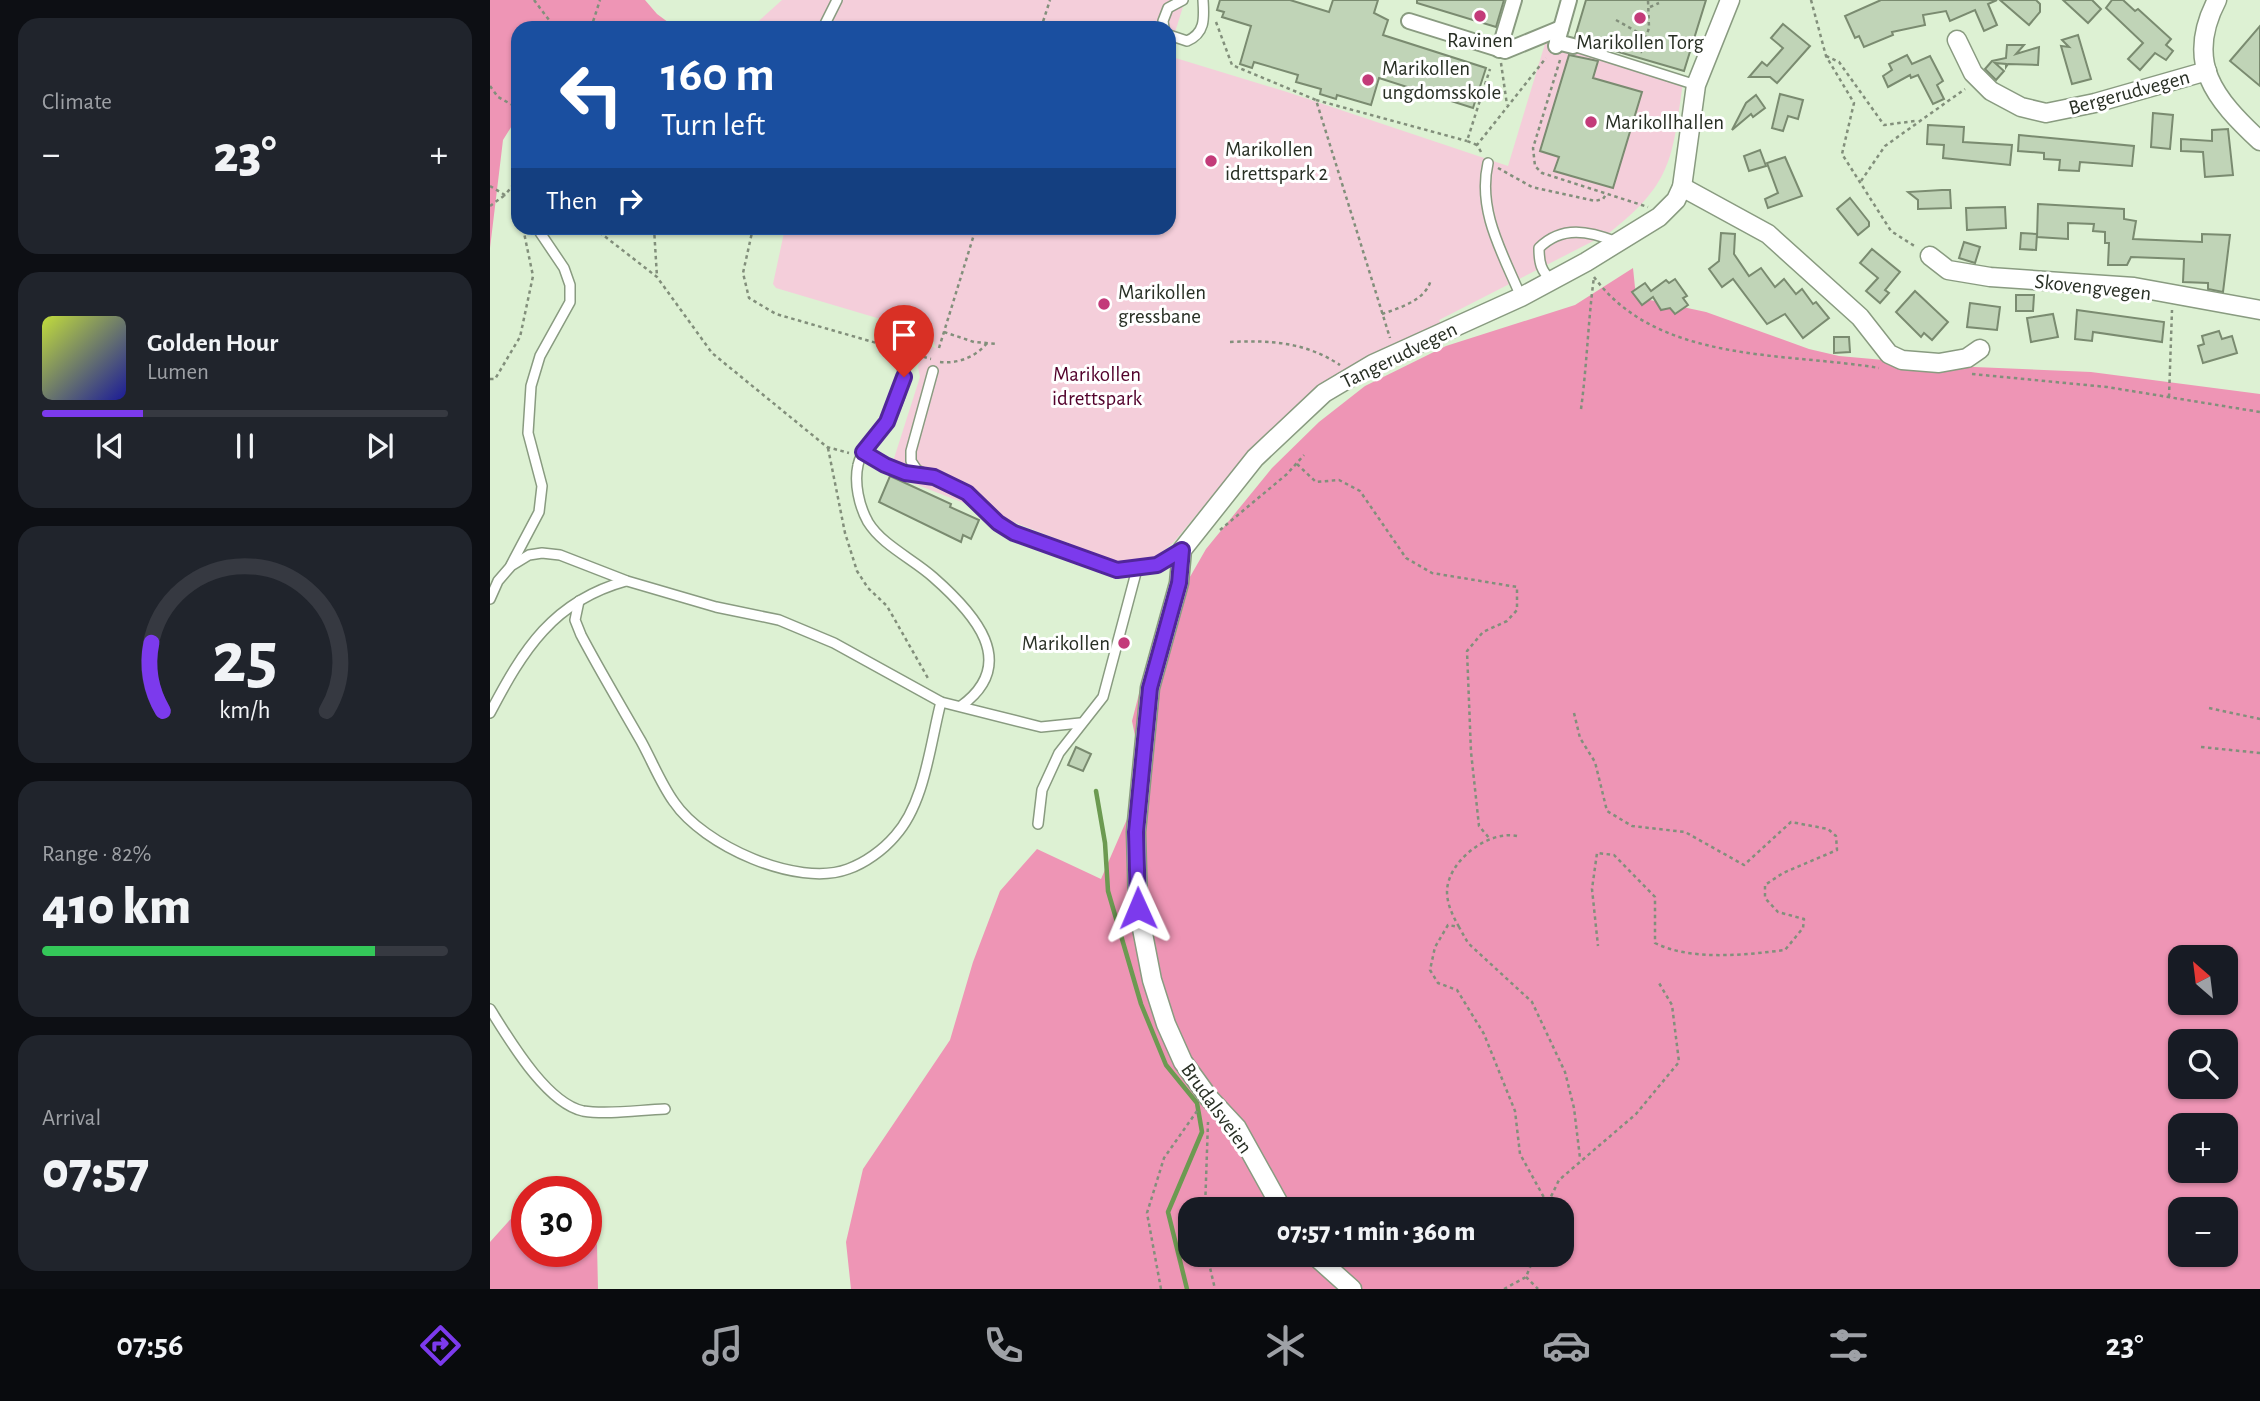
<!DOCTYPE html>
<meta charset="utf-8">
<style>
:root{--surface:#171b24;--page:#20242c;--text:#f1f3f6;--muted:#9ea1a6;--line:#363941;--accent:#7c3aed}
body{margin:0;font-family:"Alegreya Sans",sans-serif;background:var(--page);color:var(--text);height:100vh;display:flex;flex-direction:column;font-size:26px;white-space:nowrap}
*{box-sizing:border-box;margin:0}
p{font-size:23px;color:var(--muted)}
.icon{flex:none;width:38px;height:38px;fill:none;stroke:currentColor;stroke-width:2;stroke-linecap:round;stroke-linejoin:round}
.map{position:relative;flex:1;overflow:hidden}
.drawer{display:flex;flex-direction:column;gap:18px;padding:18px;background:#0d0f14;width:490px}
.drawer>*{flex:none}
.guide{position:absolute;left:21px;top:21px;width:665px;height:214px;border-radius:21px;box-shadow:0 2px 5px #0004;background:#1a4fa0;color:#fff;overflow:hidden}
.needle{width:46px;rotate:332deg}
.controls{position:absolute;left:1678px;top:945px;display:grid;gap:14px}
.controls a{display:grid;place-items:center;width:70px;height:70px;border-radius:14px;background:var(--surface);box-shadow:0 2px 5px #0004;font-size:35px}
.speed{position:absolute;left:21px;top:1176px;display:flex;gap:14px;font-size:35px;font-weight:700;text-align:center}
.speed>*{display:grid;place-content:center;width:91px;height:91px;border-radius:50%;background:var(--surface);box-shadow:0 2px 5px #0004;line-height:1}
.speed .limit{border:10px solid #d22;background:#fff;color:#111}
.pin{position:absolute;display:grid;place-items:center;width:60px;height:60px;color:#fff;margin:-72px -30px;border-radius:50% 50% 50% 0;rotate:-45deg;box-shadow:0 0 7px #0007}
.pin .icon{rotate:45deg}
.me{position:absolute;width:77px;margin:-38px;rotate:359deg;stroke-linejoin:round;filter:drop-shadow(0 0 5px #0008)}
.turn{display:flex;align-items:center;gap:24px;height:147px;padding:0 35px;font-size:32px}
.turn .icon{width:91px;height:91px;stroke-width:2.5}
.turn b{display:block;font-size:49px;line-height:60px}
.then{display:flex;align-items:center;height:66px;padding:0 35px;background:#0003;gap:14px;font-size:26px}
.big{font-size:52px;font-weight:800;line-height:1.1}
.drawer .card{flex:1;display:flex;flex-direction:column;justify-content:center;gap:10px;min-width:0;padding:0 24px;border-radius:21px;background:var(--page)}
.drawer .dial{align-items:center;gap:0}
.dial svg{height:182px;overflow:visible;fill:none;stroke:var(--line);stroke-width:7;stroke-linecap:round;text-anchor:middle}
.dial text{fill:var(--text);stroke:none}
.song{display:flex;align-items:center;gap:21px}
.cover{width:84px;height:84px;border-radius:10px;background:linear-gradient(135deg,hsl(70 70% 55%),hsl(240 70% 35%))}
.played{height:7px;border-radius:4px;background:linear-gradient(90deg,var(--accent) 25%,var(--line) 25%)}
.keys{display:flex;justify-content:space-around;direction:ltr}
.heat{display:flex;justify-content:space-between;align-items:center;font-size:38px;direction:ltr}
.charge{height:10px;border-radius:5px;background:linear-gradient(90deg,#34c759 82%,var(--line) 0)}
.trip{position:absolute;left:688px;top:1197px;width:396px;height:70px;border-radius:21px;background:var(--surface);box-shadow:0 2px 5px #0004;font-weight:800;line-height:70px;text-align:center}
.tabs{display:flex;height:112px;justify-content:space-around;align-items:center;background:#090b0e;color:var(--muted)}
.tabs .icon{width:49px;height:49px}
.tabs .current{color:var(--accent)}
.tabs b{font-size:32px;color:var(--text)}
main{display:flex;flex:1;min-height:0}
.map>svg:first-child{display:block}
.green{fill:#f4ceda}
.forest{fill:#ee95b5;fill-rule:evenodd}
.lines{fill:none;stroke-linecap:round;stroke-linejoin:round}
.stream{stroke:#6c9a51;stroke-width:4.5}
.building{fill:#c0d4b7;stroke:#7a8b70;stroke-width:2}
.service-casing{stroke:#899b80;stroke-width:12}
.pedestrian-casing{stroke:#899b80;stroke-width:18}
.minor-casing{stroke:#899b80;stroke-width:21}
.path{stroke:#828f7b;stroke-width:2.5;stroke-dasharray:3.5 3.5;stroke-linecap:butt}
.service{stroke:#fff;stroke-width:9}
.pedestrian{stroke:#fff;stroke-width:14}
.minor{stroke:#fff;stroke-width:18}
.route-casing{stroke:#51269a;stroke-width:18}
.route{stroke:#7c3aed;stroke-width:12}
.poi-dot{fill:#c33b79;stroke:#fff;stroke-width:2.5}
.labels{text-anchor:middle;stroke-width:6;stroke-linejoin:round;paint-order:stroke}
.poi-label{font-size:21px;fill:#282f24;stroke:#fff;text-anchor:start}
.street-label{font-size:21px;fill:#282f24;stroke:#fff}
.park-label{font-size:21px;fill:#53022c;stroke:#fff}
</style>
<main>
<section class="drawer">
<div class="card"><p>Climate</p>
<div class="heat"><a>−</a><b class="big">23°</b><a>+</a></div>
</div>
<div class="card">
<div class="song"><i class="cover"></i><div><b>Golden Hour</b><p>Lumen</p></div></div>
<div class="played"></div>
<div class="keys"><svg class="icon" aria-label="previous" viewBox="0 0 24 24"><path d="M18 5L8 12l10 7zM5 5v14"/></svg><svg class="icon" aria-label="pause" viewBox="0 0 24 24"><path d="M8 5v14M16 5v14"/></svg><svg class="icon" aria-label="next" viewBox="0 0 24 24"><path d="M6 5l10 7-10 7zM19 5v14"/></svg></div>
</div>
<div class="card dial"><svg viewBox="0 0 100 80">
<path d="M14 69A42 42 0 1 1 86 69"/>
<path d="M14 69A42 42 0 0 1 9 39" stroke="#7c3aed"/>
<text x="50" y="56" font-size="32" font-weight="700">25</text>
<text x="50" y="72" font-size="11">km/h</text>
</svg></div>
<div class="card"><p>Range · 82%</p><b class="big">410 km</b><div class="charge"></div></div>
<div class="card"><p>Arrival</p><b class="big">07:57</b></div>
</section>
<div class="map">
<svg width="1770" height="1289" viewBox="0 0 1770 1289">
<rect width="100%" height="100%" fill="#ddf1d3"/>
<g class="green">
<path d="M292 0H695L679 52V28H261Z"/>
<path d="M1057 37 1194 76C1182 154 1186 181 1119 233L949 320 952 326 831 387 758 453 683 543 664 558 649 562H627L399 474 430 377 428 367 435 345 446 348 441 334 286 288 283 284 295 228H679V56L797 92 1018 166Z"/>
</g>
<g class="forest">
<path d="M0 0H155L167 14 186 28H28V116L13 140 0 248Z"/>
<path d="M1143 268 1146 297 1216 312 1319 349 1349 356 1461 366 1601 372 1770 394V1289H361L356 1242 373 1169 460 1040 483 962 510 891 547 849 611 879 654 780 642 721 662 643 716 549 782 468 829 422 875 386 956 346 1085 305ZM1690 957H1736V1003H1690ZM1690 1041H1736V1087H1690ZM1690 1125H1736V1171H1690ZM700 1209H1071V1255H700ZM1690 1209H1736V1255H1690Z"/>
<path d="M37 1201V1251H96V1204L107 1245 108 1289H0V1242Z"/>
</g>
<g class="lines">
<path class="stream" d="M606 791 615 843 618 891 651 1004 676 1065 707 1103 712 1132 678 1212 697 1289"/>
</g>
<g class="building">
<path d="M730 0H800L839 12 843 0H888L884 13 898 20 893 35 996 68 983 108 889 78 881 105 847 95 846 99 830 94 831 89 806 82 808 75 764 62 762 68 750 64 761 26 732 17 734 12 727 10Z"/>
<path d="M927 0H1014L1006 27 927 3Z"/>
<path d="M1096 0H1216L1194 71 1091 41 1085 37Z"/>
<path d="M1391 0H1507L1498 4 1507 25 1494 31 1485 10 1460 21 1456 11 1433 15 1435 25 1402 32 1403 35 1374 47 1369 36 1365 38 1355 16Z"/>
<path d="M1510 0H1546L1550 4V12L1539 25Z"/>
<path d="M1573 0H1602L1611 9 1598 23Z"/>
<path d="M1622 0H1633L1645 11 1648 9 1681 39 1676 45 1683 51 1676 60 1665 53 1650 70 1638 59 1653 43 1616 8Z"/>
<path d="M1293 24 1320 46 1287 83 1280 77H1259L1272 62 1277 66 1293 48 1281 38Z"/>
<path d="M1770 26V86L1740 61Z"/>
<path d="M1588 35 1601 79 1582 84 1571 46 1579 47 1572 40Z"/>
<path d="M1517 45H1534L1526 54 1549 47 1548 65 1518 64 1516 67V64L1505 63 1514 71 1506 80 1495 69 1502 61 1516 58Z"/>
<path d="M1079 55 1108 61 1103 78 1152 92 1123 188 1064 171 1069 157 1050 151Z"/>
<path d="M1417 55 1422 64 1440 56 1453 81 1447 85 1454 99 1443 104 1428 75 1421 78 1420 75 1398 87 1393 76 1402 70 1399 64Z"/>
<path d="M1290 94 1313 100 1308 119 1298 116 1293 131 1282 128Z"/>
<path d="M1266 95 1275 108 1263 117 1261 114 1242 130 1256 103Z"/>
<path d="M1663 113 1683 115 1680 149 1661 147Z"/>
<path d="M1438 125 1474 127 1473 142 1522 145 1520 165 1453 158 1454 145 1437 144Z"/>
<path d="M1738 129 1743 175 1715 177 1713 152 1691 151V139L1722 141V130Z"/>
<path d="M1529 135 1644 146 1642 166 1590 162 1589 171 1569 170 1570 160 1554 159V153L1528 151Z"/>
<path d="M1270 150 1276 166 1259 171 1254 156Z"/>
<path d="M1295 157 1312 196 1278 208 1275 199 1288 193 1277 163Z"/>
<path d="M1452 190H1460L1461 208 1428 209V200L1418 192Z"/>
<path d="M1360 198 1379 222V226L1368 235 1347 209Z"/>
<path d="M1548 204 1634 209V219L1646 221 1643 239 1712 242V234L1740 235 1733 292 1718 289V283L1693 282 1694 259 1641 257 1637 265H1618L1619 243H1615V232L1603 231 1604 224 1578 223V239L1547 237Z"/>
<path d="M1515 207 1516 228 1477 230 1476 208Z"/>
<path d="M1231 233 1245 234 1244 254 1259 276 1271 268 1285 287 1294 279 1306 294 1312 289 1323 304 1326 302 1339 318 1313 338 1295 314 1277 324 1243 279 1232 287 1219 269 1229 261Z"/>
<path d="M1531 233 1547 234 1546 250 1530 249Z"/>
<path d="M1474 242 1490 247 1485 263 1469 258Z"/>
<path d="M1382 249 1410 272 1395 290 1399 293 1390 303 1376 291 1388 278 1370 263Z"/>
<path d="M1185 279 1197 296 1193 298 1198 305 1185 314 1180 308 1171 310 1163 297 1152 305 1142 292 1155 283 1161 291 1176 280 1179 283Z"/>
<path d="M1425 291 1458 322 1442 340 1434 333 1431 337 1406 312Z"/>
<path d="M1526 295H1544L1543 311H1526Z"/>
<path d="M1480 303 1510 307 1507 330 1477 327Z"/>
<path d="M1587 310 1674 322 1672 342 1603 332 1602 341 1585 339Z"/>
<path d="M1563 314 1568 337 1541 342 1537 318Z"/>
<path d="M1729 331 1732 339 1742 336 1747 353 1713 363 1708 346 1714 344 1712 336Z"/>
<path d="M1344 337H1359L1360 352 1344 353Z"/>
<path d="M400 476 461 504 460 507 489 520 481 539 473 535 471 542 389 502Z"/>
<path d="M586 747 601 754 593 771 578 765Z"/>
</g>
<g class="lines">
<g class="service-casing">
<g id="service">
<path d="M333 28 347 0"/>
<path d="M674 28 673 21 678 8 693 0"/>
<path d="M679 35 697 41C716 33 714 17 713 0"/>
<path d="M1083 46 1206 85"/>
<path d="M998 163C987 211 1013 254 1031 297"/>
<path d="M1062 281C1051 271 1049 263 1049 248 1072 225 1099 231 1127 242"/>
<path d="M402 347C427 376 405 413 385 438 379 447 370 454 368 465 364 483 369 506 378 522 392 545 423 559 443 577 484 613 530 663 471 706"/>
<path d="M443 371 421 451V461L427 470 477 493 507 523 524 533 627 570 667 565 690 551"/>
<path d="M373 452 395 465 432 475"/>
<path d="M21 565 49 512 52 486 38 433 41 386 50 356 80 302V285L74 268 47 228"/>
<path d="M0 599 8 581 21 566 39 555 52 553 70 555 137 581 226 607 289 620 344 643 451 702 551 727 590 723"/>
<path d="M89 601 85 620 91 635C110 671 131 706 151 741 162 761 171 784 184 802 213 845 307 888 358 869 375 863 393 850 405 836 435 803 440 744 451 702"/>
<path d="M0 713C33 650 63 601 136 581"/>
<path d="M548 824 552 790 569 753 613 697 647 569"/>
<path d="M0 1009C19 1039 56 1103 93 1111 118 1115 149 1110 175 1109"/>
</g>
</g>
<g class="pedestrian-casing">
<g id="pedestrian">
<path d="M919 21 1015 51 1071 28"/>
<path d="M1067 42 1083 46"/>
<path d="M1066 46 1079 0"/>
<path d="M1009 50 1024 0"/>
</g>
</g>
<g class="minor-casing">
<g id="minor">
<path d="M1727 0C1694 63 1725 99 1770 141"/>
<path d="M1467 40 1483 73 1501 91 1531 107 1556 113 1605 103 1717 71"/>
<path d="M1192 187 1278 234 1370 317 1399 354 1412 360 1449 363 1477 358 1490 349"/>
<path d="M1440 256 1458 270 1500 277 1644 287 1770 310"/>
<path d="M792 1209 747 1128 719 1098 693 1062 676 1024 662 980 648 908 646 832 660 688 689 583 692 550 765 458 834 393 883 364 1031 297 1096 262 1169 217 1186 200 1192 187 1206 85 1240 0"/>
<path d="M824 1255 862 1289"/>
</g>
</g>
<g class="path">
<path d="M44 0 65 28"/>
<path d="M1321 0 1336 56 1364 103 1352 154 1401 231 1426 247"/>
<path d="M1160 7 1169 3"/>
<path d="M1126 20 1156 37"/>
<path d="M726 22 742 65 826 100 900 338"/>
<path d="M101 28 110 0"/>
<path d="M551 28 560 0"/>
<path d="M1124 44 1151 52 1159 28 1158 0"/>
<path d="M1336 56 1349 62 1394 125 1425 121"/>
<path d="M1070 60 1043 148 1045 166 1052 173 1158 207"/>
<path d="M1011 63 1017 105"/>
<path d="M0 86 8 97 28 108"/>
<path d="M826 100 977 141"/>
<path d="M987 145 977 141 1000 69"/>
<path d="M991 152 987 145 1056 58"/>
<path d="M1008 168 1042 187 1105 201 1113 199 1117 193"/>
<path d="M1371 181 1395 146 1475 89"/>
<path d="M0 186 15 195 28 179"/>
<path d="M0 206 15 195"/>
<path d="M104 228 167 277 222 353 337 447 359 453"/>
<path d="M164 228 167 277"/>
<path d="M263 228 253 273 259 298 286 314 390 344"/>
<path d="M1104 277C1168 364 1295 352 1389 368"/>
<path d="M892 314C909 308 937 300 941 279"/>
<path d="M454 332 484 342 508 344"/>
<path d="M740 342C781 340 815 342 850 365"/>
<path d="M449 348 486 228"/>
<path d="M420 353 441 359"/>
<path d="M450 362C468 364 486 357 497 343"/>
<path d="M1482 374 1617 387 1770 412"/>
<path d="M0 379H5L30 337 43 276 33 228"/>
<path d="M1679 397 1682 310"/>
<path d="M1091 409C1097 365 1098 321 1104 277"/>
<path d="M338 448 355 533 367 571 378 588 397 606 439 680"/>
<path d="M807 464 826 482 849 480 870 491 916 558 942 573 1027 587V610L1017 621 993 632 977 651 981 752 989 826 1000 839"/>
<path d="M730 530 797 474 814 455"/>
<path d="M1719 708 1770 719"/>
<path d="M1084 713 1090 738 1105 762 1117 811 1142 826 1195 832 1254 865 1301 822 1338 829 1346 836 1347 850 1293 873 1275 885V898L1288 912 1314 919 1313 928 1295 950C1255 955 1201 961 1165 943V897L1124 855 1107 853 1102 889 1108 946"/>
<path d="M1711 747 1770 753"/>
<path d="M969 927C963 916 957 905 957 891 958 861 998 830 1027 836"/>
<path d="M1057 1203 1030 1154 1025 1111 994 1034 967 990 948 983 940 970 945 947 958 925 969 927 978 943 1042 1002 1075 1072 1084 1108 1090 1158"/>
<path d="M715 1209 718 1122"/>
<path d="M1055 1209 1069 1180 1146 1114 1189 1062 1182 1005 1169 983"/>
<path d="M717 1255 725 1289"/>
<path d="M1036 1277 1048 1289"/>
<path d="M671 1289 657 1213 674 1158 707 1111"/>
<path d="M1014 1289 1036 1277 1045 1255"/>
</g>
<use href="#service" class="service"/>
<use href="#pedestrian" class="pedestrian"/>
<use href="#minor" class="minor"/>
</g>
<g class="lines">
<g class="route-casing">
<path id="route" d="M414 377 397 422 373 452 395 465 415 473 444 477 477 493 508 523 524 533 627 570 667 565 692 550 689 583 660 688 646 832 648 908"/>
</g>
<use href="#route" class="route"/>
</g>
<g class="poi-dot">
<circle cx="990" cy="16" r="7"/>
<circle cx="1150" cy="18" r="7"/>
<circle cx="878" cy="80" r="7"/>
<circle cx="1101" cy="122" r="7"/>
<circle cx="721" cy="161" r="7"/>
<circle cx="614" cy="304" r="7"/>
<circle cx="634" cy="643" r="7"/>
</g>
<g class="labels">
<g class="poi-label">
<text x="990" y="47" text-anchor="middle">Ravinen</text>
<text x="1150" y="49" text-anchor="middle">Marikollen Torg</text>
<text x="892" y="75">Marikollen<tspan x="892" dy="24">ungdomsskole</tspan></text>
<text x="1115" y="129">Marikollhallen</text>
<text x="735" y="156">Marikollen<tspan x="735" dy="24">idrettspark 2</tspan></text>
<text x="628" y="299">Marikollen<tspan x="628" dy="24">gressbane</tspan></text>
<text x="620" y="650" text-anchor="end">Marikollen</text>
</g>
<g class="street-label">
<text transform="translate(1639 92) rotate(-15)" y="7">Bergerudvegen</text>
<text transform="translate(1603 287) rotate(6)" y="7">Skovengvegen</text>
<text transform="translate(909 355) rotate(-26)" y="7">Tangerudvegen</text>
<text transform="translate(727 1108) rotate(54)" y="7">Brudalsveien</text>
</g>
<g class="park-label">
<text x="607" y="381">Marikollen<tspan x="607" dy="24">idrettspark</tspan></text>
</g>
</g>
</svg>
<div class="controls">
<a><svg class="needle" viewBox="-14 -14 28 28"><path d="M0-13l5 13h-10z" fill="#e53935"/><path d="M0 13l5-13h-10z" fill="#9ea1a6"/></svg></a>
<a><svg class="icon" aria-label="search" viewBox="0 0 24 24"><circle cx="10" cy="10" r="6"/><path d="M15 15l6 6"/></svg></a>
<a>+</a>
<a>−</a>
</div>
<div class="speed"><div class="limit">30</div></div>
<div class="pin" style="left:414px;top:377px;background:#d93025"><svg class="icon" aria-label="arrive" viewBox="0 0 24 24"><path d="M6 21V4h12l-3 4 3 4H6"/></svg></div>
<svg class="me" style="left:648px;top:908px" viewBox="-20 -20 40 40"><path d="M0-17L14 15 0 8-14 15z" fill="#7c3aed" stroke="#fff" stroke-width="4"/></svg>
<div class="trip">07:57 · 1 min · 360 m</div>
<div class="guide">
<div class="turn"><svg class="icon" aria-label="left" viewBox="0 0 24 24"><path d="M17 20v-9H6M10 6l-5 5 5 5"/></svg><div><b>160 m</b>Turn left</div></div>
<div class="then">Then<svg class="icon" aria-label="right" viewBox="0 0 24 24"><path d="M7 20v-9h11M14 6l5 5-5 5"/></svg></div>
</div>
</div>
</main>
<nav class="tabs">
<b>07:56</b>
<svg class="icon current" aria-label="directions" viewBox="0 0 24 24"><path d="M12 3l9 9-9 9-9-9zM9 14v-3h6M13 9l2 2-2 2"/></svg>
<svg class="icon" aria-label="music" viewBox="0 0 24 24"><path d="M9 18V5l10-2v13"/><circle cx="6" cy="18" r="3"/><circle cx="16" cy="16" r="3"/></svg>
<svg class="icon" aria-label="phone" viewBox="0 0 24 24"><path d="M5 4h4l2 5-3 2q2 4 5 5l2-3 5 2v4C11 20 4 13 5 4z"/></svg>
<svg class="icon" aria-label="climate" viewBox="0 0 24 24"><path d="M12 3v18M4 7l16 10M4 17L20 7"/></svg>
<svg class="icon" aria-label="car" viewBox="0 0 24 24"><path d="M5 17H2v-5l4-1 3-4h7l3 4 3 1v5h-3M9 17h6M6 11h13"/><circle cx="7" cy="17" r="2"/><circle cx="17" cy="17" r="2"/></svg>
<svg class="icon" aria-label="filters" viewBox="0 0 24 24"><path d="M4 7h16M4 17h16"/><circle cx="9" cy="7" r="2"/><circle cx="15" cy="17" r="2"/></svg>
<b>23°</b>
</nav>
